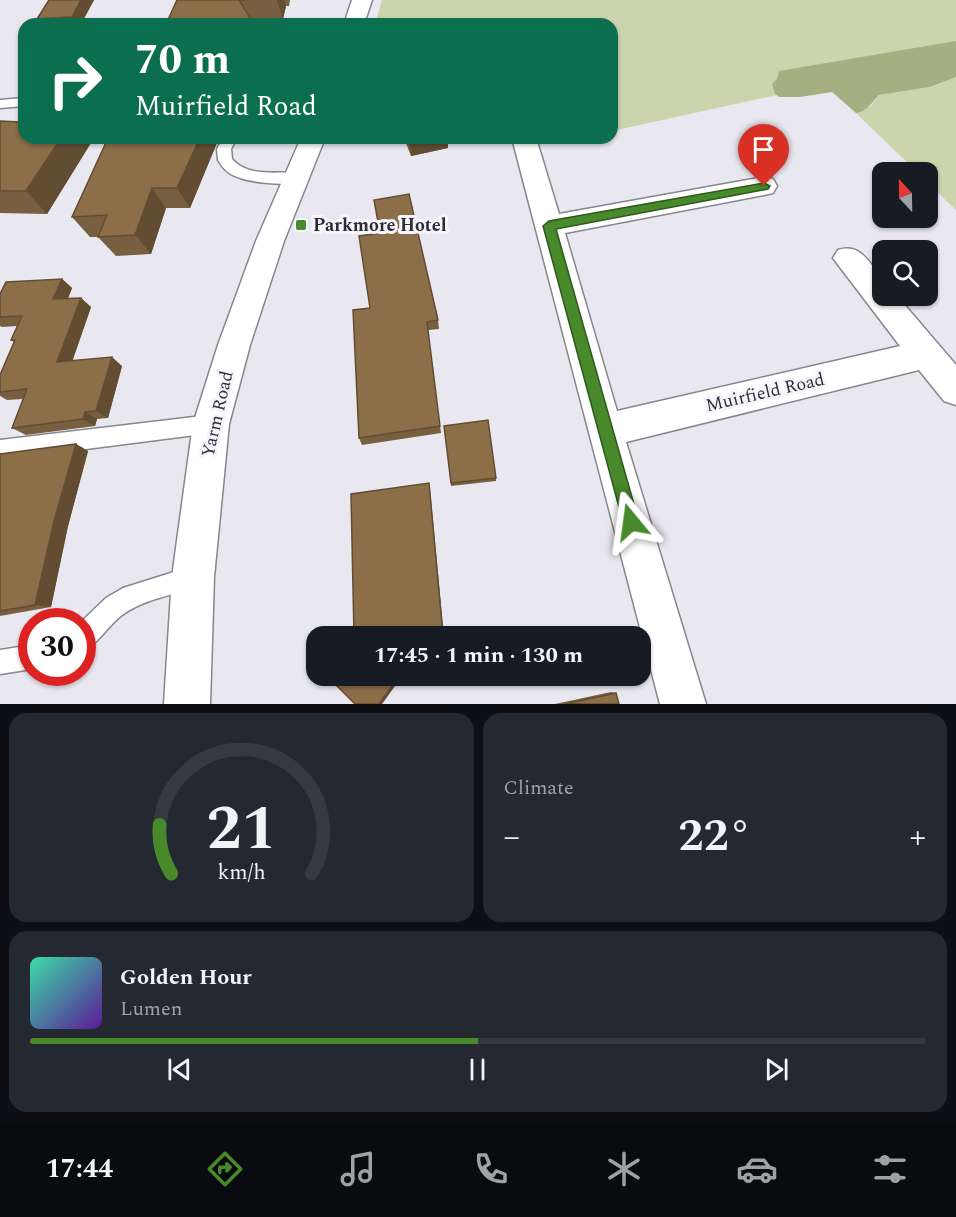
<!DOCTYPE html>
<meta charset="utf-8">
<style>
:root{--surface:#171b24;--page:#242831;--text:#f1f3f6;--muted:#9ea1a6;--line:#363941;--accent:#47892b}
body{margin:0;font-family:Spectral,serif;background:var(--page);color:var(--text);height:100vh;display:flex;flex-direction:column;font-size:22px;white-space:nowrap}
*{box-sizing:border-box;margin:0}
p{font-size:20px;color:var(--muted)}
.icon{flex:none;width:33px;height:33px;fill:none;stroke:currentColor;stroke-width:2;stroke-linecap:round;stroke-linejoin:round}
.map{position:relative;height:704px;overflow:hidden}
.sheet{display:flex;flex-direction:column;gap:9px;padding:9px;background:#0d0f14;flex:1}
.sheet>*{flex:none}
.guide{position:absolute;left:18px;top:18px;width:600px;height:126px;border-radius:18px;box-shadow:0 2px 4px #0004;background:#0b6e4f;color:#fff;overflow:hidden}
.needle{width:39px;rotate:338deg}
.tools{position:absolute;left:872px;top:162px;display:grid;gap:12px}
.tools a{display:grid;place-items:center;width:66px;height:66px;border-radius:12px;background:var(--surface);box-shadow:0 2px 4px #0004;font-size:30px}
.speed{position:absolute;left:18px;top:608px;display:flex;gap:12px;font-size:30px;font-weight:700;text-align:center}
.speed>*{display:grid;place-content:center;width:78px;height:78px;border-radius:50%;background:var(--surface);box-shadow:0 2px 4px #0004;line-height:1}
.speed .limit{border:9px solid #d22;background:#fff;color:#111}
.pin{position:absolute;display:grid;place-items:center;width:51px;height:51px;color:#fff;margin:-62px -26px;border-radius:50% 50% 50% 0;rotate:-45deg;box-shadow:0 0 6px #0007}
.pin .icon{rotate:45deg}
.me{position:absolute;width:66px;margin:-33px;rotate:344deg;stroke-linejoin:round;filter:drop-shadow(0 0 4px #0008)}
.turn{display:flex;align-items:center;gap:21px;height:126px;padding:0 18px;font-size:27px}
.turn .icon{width:78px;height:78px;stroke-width:2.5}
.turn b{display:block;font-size:42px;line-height:51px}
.big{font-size:45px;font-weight:700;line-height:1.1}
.sheet .card{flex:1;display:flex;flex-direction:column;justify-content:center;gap:9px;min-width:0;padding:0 21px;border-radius:18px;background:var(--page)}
.sheet .dial{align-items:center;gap:0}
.dial svg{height:156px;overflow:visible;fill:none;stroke:var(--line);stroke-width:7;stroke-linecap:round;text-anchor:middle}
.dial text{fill:var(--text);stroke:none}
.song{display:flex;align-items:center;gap:18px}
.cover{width:72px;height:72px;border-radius:9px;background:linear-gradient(135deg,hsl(160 70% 55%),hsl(270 70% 35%))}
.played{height:6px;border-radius:3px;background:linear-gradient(90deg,var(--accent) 50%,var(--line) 50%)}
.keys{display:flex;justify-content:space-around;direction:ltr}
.heat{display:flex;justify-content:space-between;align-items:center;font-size:33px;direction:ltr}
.sheet .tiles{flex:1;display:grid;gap:9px;grid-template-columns:1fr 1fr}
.card:last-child{grid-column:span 2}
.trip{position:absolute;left:306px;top:626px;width:345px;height:60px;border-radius:18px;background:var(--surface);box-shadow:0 2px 4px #0004;font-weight:700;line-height:60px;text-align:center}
.dock{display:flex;height:96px;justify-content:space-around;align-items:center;background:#090b0e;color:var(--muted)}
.dock .icon{width:42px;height:42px}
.dock .on{color:var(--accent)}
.dock b{font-size:27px;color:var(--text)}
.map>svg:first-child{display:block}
.green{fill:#ccd4ad}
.forest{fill:#a6af81}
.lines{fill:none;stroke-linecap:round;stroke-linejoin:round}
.lane-casing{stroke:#87868e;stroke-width:3}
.street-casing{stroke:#87868e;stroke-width:3}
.primary-casing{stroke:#87868e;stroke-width:3}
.lane{fill:#fff;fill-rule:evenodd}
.street{fill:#fff;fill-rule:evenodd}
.primary{fill:#fff;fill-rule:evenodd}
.wall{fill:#785f3f}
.shaded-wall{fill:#624d33}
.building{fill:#8c6e49;stroke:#624d33;stroke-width:1.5}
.route{fill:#47892b;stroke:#2e591c;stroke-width:1.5}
.poi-dot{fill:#47892b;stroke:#f6f5fe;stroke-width:2}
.labels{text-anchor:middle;stroke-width:6;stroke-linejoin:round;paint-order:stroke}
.poi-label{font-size:18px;font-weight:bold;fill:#2e2e31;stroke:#f6f5fe;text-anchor:start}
.street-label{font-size:18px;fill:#2e2e31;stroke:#f6f5fe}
</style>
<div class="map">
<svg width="956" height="704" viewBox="0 0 956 704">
<rect width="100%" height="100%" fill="#e9e8f0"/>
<g class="green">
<path d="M382 0H956V56L612 131V24H375Z"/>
<path d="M956 77V210L927 182V172H917L856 113 871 106 879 95 930 87Z"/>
</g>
<path class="forest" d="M956 41V77L930 87 879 95C871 103 868 111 856 113L832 92 800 97H779L775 94 772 84 777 79 779 71Z"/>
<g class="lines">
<g class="lane-casing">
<g id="lane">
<path d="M24 98V106L0 108V100Z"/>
<path d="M223 138H237L231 149 232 159C253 183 293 165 303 178 295 189 247 182 235 176 227 173 222 167 218 160L217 149Z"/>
<path d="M211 415 218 418 221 424 218 430 211 433 0 460V440Z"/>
<path d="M193 566 201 569 204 577 201 585C176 595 147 598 125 613 109 623 100 643 82 651V621L106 598 123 588Z"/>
<path d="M32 645V669L0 674V650Z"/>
</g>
</g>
<g class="street-casing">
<path id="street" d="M512 138H536L559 214 764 177 773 179 777 186 773 193 764 195 565 233 617 411 900 346 833 258 838 250C861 243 868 262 882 278V296H897L956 365V405L944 401 919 370 626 442 706 704H660Z"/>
</g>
<g class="primary-casing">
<g id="primary">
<path d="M352 0H372L364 24H344Z"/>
<path d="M301 138H325L284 241 250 345 229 424 214 577 210 704H164L172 577 193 424 218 345 256 241Z"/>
</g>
</g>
<use href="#lane" class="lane"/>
<use href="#street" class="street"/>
<use href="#primary" class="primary"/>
</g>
<g class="wall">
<path d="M49 0H94L81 24H41L37 19Z"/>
<path d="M177 0H290L289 6H286L283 19 252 21Z"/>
<path d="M0 121 24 138H94L47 214 0 213Z"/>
<path d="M108 138H219L190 208H166L151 254 116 256 98 237H90L72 217Z"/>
<path d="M404 138H448V148L411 156Z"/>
<path d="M62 279 72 288 68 298H81L91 307 72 361 122 366 108 418 97 419 95 426 26 435 12 428 23 399 7 400 0 396V392L14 342 11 340 17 326 2 327 0 326V294Z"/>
<path d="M353 310 438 320 439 329 428 330 441 433 362 445 359 438Z"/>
<path d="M444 426 496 478V481L451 486Z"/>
<path d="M76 444 88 451 68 526 51 607 0 616V454Z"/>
<path d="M611 692 616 693 619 704H555Z"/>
</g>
<g class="shaded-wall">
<path d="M81 0H94L81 24H77L72 17Z"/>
<path d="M277 0H284L286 6 283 19Z"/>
<path d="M61 138H94L47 214 26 191Z"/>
<path d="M200 138H219L190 208 177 188Z"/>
<path d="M442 138H448V148L411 156 410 145Z"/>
<path d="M152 188 166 208 151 254 135 235Z"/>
<path d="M62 279 72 288 64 309 53 299Z"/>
<path d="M81 298 91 307 69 371 57 362Z"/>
<path d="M112 357 122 366 108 418 96 411Z"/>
<path d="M85 412 97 419 95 426 83 419Z"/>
<path d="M76 444 88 451 68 526 51 607 35 605 54 521Z"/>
<path d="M429 483 430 489 444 636H443Z"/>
<path d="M400 675H403L382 704H379Z"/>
</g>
<g class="building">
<path d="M49 0H81L72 17 37 19Z"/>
<path d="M177 0H245H239L254 24H166Z"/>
<path d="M24 116V138H61L26 191H0V121L20 122Z"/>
<path d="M108 138H200L177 188H152L135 235 98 237 107 215 72 217Z"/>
<path d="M407 138H442L410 145Z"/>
<path d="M409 194 438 320 427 322 440 426 359 438 353 310 370 308 359 236 380 233 374 200Z"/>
<path d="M62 279 53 299 81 298 57 362 112 357 96 411 85 412 83 419 12 428 27 389 0 392V375L15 340H11L22 316 0 317V294L6 282Z"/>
<path d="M488 420 496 478 451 483 444 426Z"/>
<path d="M76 444 54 521 35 605 0 611V454Z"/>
<path d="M429 483 443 636H354L351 494Z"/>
<path d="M326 675H400L379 704H355Z"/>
<path d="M616 693 619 704H565Z"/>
</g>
<path class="route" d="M764 183 770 186 768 189 556 229 639 522 637 528 631 530 625 528 623 522 543 226 549 221Z"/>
<rect class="poi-dot" x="295" y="219" width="12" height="12" rx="3"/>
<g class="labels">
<g class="poi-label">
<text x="313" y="231">Parkmore Hotel</text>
</g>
<g class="street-label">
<text transform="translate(765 392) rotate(-13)" y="6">Muirfield Road</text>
<text transform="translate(217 414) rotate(-77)" y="6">Yarm Road</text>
</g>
</g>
</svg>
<div class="tools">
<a><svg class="needle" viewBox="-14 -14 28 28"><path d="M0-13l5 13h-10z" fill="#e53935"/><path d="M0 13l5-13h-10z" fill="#9ea1a6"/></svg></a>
<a><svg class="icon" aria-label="search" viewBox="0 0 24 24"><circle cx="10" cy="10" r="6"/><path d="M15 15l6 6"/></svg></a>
</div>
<div class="speed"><div class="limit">30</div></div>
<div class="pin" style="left:764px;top:186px;background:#d93025"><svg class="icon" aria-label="arrive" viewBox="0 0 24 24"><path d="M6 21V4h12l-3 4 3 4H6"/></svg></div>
<svg class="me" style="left:631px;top:522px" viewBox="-20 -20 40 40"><path d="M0-17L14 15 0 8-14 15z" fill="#47892b" stroke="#fff" stroke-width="4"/></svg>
<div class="trip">17:45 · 1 min · 130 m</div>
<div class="guide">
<div class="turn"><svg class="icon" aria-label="right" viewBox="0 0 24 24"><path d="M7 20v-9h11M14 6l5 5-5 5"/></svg><div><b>70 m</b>Muirfield Road</div></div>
</div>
</div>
<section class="sheet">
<div class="tiles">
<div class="card dial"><svg viewBox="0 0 100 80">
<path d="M14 69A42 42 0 1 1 86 69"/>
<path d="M14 69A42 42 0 0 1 8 44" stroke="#47892b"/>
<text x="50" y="56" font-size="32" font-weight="700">21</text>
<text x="50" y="72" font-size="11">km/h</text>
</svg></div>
<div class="card"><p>Climate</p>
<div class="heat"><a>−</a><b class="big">22°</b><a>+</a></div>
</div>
<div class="card">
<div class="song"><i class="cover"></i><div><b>Golden Hour</b><p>Lumen</p></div></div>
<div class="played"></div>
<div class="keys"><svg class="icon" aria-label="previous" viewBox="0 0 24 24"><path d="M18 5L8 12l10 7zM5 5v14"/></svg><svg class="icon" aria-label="pause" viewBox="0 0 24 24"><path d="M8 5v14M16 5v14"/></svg><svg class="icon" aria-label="next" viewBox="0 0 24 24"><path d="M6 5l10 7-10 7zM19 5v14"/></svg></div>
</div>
</div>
</section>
<nav class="dock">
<b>17:44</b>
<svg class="icon on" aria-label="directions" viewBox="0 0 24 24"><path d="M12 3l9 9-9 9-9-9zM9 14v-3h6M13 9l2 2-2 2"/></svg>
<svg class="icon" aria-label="music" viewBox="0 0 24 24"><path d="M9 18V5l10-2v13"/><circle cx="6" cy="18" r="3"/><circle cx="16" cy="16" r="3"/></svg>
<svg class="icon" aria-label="phone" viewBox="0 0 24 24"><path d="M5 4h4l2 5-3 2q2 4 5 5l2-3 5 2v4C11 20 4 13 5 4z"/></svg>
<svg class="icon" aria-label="climate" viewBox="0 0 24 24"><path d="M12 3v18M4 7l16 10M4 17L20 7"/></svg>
<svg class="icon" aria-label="car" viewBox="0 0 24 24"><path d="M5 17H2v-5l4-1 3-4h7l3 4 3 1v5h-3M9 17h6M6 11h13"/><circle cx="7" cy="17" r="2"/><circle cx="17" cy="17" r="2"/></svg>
<svg class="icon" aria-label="filters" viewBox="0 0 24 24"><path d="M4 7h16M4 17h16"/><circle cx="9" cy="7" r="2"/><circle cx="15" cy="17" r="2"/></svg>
</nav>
